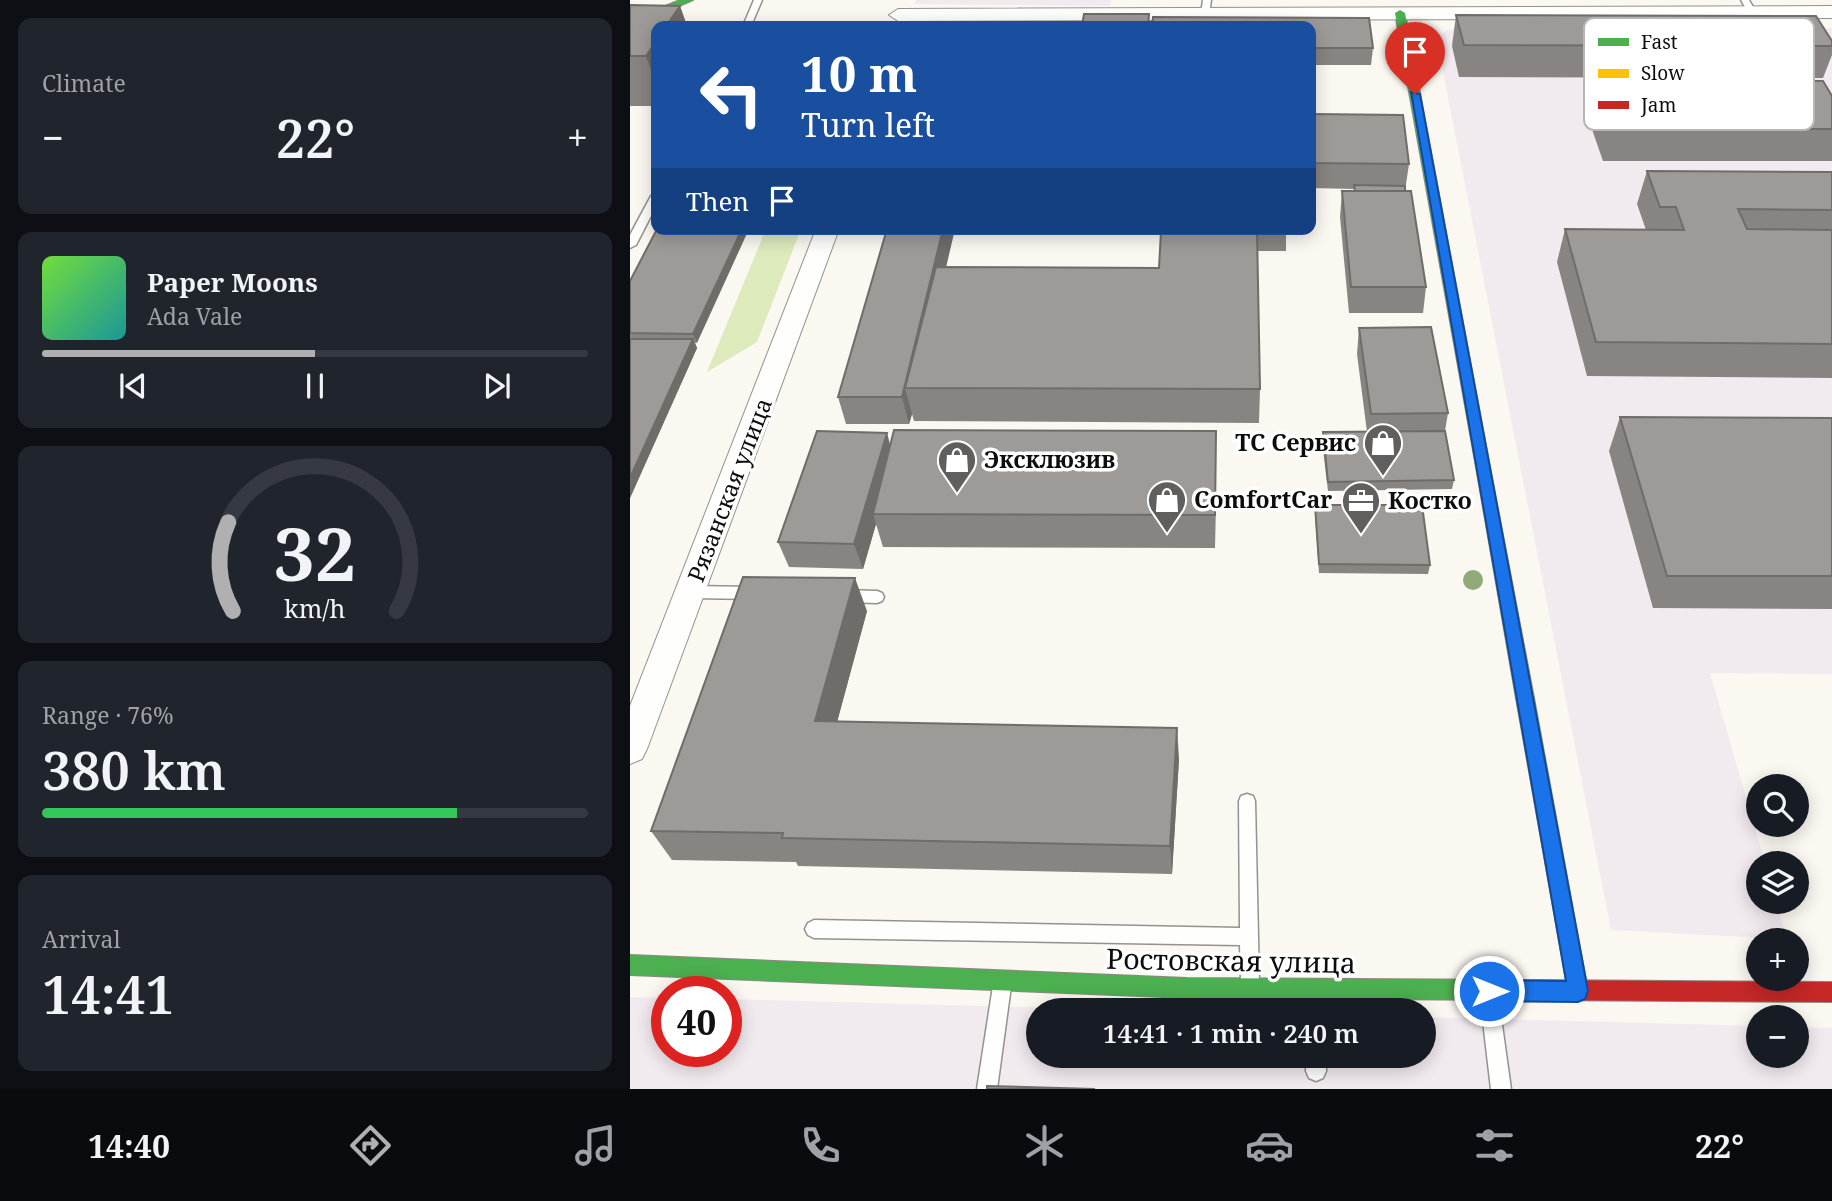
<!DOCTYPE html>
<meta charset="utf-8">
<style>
:root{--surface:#171b24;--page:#20242c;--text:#f1f3f6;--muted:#9ea1a6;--line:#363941;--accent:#b0b0b1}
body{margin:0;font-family:"Noto Serif",serif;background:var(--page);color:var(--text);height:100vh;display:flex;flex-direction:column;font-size:26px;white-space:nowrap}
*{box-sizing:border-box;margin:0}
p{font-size:23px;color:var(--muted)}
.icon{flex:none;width:38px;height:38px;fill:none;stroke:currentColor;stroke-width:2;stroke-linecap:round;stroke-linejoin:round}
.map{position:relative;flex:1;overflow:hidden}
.sheet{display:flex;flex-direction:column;gap:18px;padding:18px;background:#0d0f14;width:630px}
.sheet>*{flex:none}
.guide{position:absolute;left:21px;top:21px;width:665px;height:214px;border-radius:14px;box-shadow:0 4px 18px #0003;background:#1a4fa0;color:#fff;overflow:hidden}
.buttons{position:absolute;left:1116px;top:774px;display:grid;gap:14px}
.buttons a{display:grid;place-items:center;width:63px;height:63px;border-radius:50%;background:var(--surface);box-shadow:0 4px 18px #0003;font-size:35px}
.speed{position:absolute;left:21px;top:976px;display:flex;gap:14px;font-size:35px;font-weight:700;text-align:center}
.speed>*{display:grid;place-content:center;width:91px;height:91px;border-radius:50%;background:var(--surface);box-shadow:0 4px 18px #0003;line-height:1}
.speed .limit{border:10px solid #d22;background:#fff;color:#111}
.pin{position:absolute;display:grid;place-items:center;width:60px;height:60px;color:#fff;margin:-72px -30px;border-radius:50% 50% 50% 0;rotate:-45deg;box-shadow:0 0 7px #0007}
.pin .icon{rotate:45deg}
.me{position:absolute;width:77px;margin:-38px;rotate:90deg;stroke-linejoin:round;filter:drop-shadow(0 0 5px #0008)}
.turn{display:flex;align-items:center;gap:24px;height:147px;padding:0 35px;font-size:32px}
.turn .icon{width:91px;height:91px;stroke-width:2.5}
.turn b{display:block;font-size:49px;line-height:60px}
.then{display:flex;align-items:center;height:66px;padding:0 35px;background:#0003;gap:14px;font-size:26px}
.big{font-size:52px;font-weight:600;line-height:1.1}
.sheet .widget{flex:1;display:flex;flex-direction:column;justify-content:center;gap:10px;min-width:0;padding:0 24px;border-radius:14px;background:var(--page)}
.sheet .dial{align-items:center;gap:0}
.dial svg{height:182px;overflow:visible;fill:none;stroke:var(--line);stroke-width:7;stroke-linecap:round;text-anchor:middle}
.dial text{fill:var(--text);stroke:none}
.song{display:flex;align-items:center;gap:21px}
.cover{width:84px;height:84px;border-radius:10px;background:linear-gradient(135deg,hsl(100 70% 55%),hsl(180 70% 35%))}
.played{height:7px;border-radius:4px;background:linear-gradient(90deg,var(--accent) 50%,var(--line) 50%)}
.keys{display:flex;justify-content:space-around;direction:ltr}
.heat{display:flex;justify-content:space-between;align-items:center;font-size:38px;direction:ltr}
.charge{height:10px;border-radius:5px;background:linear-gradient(90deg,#34c759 76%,var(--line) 0)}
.trip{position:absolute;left:396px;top:998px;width:410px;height:70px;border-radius:35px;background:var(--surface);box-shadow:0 4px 18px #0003;font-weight:600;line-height:70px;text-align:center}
.tabs{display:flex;height:112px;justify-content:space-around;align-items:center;background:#090b0e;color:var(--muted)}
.tabs .icon{width:49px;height:49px}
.tabs .active{color:var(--accent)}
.tabs b{font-size:32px;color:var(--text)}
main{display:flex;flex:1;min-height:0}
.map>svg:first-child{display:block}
.industrial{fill:#f1eaef}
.forest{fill:#dceabc}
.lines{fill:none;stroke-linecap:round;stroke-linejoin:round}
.lane-casing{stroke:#949290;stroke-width:3}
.street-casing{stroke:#949290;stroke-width:2}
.fast-casing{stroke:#8b8986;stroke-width:2}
.slow-casing{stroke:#8b8986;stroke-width:2}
.jam-casing{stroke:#8b8986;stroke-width:2}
.lane{fill:#fefefd;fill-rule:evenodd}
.street{fill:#fefefd;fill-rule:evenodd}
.fast{fill:#4caf50;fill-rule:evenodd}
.slow{fill:#ffc107;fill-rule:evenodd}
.jam{fill:#c62828;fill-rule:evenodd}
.tree{fill:#90ab79}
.wall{fill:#888482}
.shaded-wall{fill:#6f6c6a}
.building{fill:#9e9a97;stroke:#6f6c6a;stroke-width:2}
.route{fill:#1a73e8;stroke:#114b97;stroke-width:2}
.labels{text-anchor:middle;stroke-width:7;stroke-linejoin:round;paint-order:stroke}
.poi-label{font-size:23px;font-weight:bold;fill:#0d0d0d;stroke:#fff;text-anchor:start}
.street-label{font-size:23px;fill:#0d0d0d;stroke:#fff}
.near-street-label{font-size:28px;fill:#0d0d0d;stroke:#fff}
.key{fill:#fff;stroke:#b6b6b6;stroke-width:2}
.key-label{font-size:19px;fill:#0d0d0d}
</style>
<main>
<section class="sheet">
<div class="widget"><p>Climate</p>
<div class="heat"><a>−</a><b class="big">22°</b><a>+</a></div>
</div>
<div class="widget">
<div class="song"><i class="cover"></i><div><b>Paper Moons</b><p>Ada Vale</p></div></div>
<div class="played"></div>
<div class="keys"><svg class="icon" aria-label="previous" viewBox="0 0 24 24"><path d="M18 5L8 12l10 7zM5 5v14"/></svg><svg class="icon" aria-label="pause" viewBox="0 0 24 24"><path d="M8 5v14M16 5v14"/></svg><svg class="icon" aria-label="next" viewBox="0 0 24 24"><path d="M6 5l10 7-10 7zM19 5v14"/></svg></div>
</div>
<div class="widget dial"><svg viewBox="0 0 100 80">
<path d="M14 69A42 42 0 1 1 86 69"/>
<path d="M14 69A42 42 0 0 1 12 30" stroke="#b0b0b1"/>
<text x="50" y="56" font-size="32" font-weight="700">32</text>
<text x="50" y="72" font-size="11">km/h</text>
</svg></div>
<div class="widget"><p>Range · 76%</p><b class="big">380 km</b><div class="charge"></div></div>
<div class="widget"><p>Arrival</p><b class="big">14:41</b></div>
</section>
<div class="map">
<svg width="1202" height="1089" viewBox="0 0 1202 1089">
<rect width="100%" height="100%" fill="#fbf7f1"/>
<g class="industrial">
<path d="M286 0H481L480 6 284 4Z"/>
<path d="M830 28H1202V674L1080 673 1135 863H1129V901H1146L1157 939 981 930 807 41 808 36 817 30Z"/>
<path d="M0 997 37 998V1052H96V999L502 1010H408V1055H793V1017L1129 1026V1055H1167V1027L1202 1028V1089H0Z"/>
</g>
<path class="forest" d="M136 229H171L127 342 77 372Z"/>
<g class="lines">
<g class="lane-casing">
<g id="lane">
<path d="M124 0H132L121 26H113Z"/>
<path d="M573 0H581L579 14 575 17 571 14Z"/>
<path d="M1111 0H1119L1126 12 1125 14H1119Z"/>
<path d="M26 193V206L6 245 0 248V235L21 196Z"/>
<path d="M62 586 123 587 128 589 130 593 128 597 123 599 62 598 57 596 55 592 57 588Z"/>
<path d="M213 590 247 591 252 593 254 597 252 601 247 603 213 602 208 600 206 596 208 592Z"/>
<path d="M617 794 623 796 625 801 629 982 626 988 620 991 614 988 611 982 610 945 184 938 178 935 175 929 178 923 184 920 610 928 609 801 611 796Z"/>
<path d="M372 977 378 980 381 986 367 1089H347L363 986 366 980Z"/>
<path d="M859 987 866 990 868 996 881 1089H861L850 996 852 990Z"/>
<path d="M676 1055H696V1071L693 1078 686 1081 679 1078 676 1071Z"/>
</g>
</g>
<g class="street-casing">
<g id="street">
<path d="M1202 6V18L268 21 259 15 268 9Z"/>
<path d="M186 229H209L17 749 12 759 0 764V706Z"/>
</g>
</g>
<g class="fast-casing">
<g id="fast">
<path d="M50 0H63L0 27V20Z"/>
<path d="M770 10 775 13 860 467 853 472 846 467 765 13Z"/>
<path d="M895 691 901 693 904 698 958 991 955 998 948 1001 941 998 938 991 886 698 889 693Z"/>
<path d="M0 955 557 978 904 980 911 983 914 990 911 997 904 1000 557 998 0 975Z"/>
</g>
</g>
<g class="slow-casing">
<path id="slow" d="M853 462 860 467 904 698 901 703 895 705 889 703 886 698 846 467Z"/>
</g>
<g class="jam-casing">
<path id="jam" d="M904 980 1202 982V1002L904 1000 897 997 894 990 897 983Z"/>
</g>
<use href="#lane" class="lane"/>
<use href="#street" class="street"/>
<use href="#fast" class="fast"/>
<use href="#slow" class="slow"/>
<use href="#jam" class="jam"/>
</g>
<circle class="tree" cx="843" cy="580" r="10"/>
<g class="wall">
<path d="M0 5 50 6 57 26H26V106H0Z"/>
<path d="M826 15 1202 41V55L1193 78 829 77 822 46Z"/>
<path d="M681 26 743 48 741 65H681Z"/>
<path d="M963 80 1202 96V161H973L956 112Z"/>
<path d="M681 114 779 164 775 191 796 287 793 313H719L710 217 712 191H724V189L681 188Z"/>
<path d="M1017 171 1202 172V378L957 376 927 262 935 229 1016 230 1007 204Z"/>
<path d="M27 229 67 343H65L67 348 0 498V281Z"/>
<path d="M607 229H656V251H627L630 389 629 423 284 421 282 414 279 424H216L208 397 316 267 529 268 607 231Z"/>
<path d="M729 328 818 413 815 431 824 480 822 489 698 491 692 441 693 432H737L727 354Z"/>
<path d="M990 417 1202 418V609L1023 608 979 451Z"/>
<path d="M260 445 586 464 585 548 253 547 246 524 233 569 159 567 148 542Z"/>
<path d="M685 505 800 565 798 574 689 573 685 514Z"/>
<path d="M237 611 207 722 549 759 542 874 168 866 166 862 42 860 21 831Z"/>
</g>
<g class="shaded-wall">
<path d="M50 6 57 26H36Z"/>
<path d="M26 41V84L16 56Z"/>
<path d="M112 229H119L67 343 63 334Z"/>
<path d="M313 229H325L288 388H275L282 414 279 424 272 397Z"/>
<path d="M63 339 67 348 0 498V478Z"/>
<path d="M586 431V464L585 548V515Z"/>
<path d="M257 433 264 459 243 514 246 524 233 569 224 544Z"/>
<path d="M225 578 237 611 199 752 185 721Z"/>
<path d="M547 728 549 759 542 874 540 846Z"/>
</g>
<g class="building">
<path d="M0 5 50 6 36 26H26V41L16 56H0Z"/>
<path d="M454 14H519L518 26H452Z"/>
<path d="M826 15 1186 16 1202 41V46L834 45Z"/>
<path d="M523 17 739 18 743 48H681V26H522Z"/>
<path d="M963 80 1193 81 1202 96V129H981Z"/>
<path d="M681 114 773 115 779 164 681 163Z"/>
<path d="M1017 171 1202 172V210L1108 209 1117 229 1202 230V344L966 342 935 229 1054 230 1046 207H1030Z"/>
<path d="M724 185 775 186V191H725Z"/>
<path d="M712 191H781L796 287H721Z"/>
<path d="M27 229H112L63 334 0 333V281Z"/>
<path d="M257 229H313L272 397H208Z"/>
<path d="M608 229H656V233H627V231H608Z"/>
<path d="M531 231H627L630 389 275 388 306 267 529 268Z"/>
<path d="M801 327 818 413 741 414 729 328Z"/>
<path d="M0 339H63L0 478Z"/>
<path d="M990 417 1202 418V576H1037Z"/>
<path d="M264 430 586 431 585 515 243 514Z"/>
<path d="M187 431 257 433 224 544 148 542Z"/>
<path d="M815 431 824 480 698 482 693 432Z"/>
<path d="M685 505H792L800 565 689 564Z"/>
<path d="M113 577 225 578 185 721 547 728 540 846 152 838 153 833 21 831Z"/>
<path d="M357 1086 465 1089H357Z"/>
</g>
<path class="route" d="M781 92 790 94 958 991 955 999 948 1002 859 1001 851 998 848 991 851 983 859 980 936 981Z"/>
<defs>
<g id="shop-pin" transform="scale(2.0125)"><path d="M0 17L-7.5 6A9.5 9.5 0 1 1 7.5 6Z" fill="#605f5d" stroke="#fff"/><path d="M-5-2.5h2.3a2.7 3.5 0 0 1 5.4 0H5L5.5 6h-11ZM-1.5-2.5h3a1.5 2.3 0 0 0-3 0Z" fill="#fff"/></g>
<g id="office-pin" transform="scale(2.0125)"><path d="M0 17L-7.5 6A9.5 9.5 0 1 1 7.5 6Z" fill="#605f5d" stroke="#fff"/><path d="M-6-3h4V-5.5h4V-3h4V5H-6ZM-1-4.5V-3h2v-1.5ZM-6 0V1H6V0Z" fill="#fff"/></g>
</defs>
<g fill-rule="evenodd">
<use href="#shop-pin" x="753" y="443"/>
<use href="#shop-pin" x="327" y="460"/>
<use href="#shop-pin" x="537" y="500"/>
<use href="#office-pin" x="731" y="501"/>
</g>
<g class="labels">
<g class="poi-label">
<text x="726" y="451" text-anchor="end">ТС Сервис</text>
<text x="354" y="468">Эксклюзив</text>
<text x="564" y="508">ComfortCar</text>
<text x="758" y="509">Костко</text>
</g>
<g class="street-label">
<text transform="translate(100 490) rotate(-69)" y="8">Рязанская улица</text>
</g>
<g class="near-street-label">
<text transform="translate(601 961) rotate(1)" y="10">Ростовская улица</text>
</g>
</g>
<rect x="954" y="18" width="230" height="112" rx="10" class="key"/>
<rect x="968" y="38" width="31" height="8" fill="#4caf50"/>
<rect x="968" y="69" width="31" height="9" fill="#ffc107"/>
<rect x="968" y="101" width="31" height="8" fill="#c62828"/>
<g class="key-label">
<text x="1011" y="49">Fast</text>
<text x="1011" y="80">Slow</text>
<text x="1011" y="112">Jam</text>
</g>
</svg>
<div class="buttons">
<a><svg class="icon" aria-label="search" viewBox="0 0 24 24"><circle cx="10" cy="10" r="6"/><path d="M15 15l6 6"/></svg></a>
<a><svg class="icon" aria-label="layers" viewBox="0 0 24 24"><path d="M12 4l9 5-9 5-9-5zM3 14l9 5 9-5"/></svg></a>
<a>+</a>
<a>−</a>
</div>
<div class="speed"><div class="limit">40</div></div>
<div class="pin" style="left:785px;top:94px;background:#d93025"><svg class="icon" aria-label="arrive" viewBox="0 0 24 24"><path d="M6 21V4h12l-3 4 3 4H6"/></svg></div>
<svg class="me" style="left:859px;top:991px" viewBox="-20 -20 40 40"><circle r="17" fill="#1a73e8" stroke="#fff" stroke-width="3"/><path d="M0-11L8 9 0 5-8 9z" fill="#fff"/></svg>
<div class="trip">14:41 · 1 min · 240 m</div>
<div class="guide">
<div class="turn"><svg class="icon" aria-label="left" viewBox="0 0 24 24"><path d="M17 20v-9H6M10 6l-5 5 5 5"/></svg><div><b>10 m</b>Turn left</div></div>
<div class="then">Then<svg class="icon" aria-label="arrive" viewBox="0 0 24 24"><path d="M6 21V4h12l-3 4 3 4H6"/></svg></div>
</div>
</div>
</main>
<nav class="tabs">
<b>14:40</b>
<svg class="icon active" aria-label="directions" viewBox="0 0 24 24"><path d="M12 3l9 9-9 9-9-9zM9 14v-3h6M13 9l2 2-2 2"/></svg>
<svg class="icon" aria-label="music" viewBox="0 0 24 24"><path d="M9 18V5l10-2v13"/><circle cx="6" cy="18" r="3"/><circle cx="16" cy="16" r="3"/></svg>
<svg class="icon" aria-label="phone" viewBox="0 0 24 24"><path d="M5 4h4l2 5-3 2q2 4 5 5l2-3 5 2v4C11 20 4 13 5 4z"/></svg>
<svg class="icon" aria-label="climate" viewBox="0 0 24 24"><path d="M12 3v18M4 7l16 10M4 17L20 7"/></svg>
<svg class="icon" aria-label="car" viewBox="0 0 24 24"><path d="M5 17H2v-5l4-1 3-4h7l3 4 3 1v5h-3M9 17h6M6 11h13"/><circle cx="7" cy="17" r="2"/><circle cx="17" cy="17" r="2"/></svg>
<svg class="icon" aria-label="filters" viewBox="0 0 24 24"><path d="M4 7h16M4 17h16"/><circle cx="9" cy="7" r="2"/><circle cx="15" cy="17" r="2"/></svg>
<b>22°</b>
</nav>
